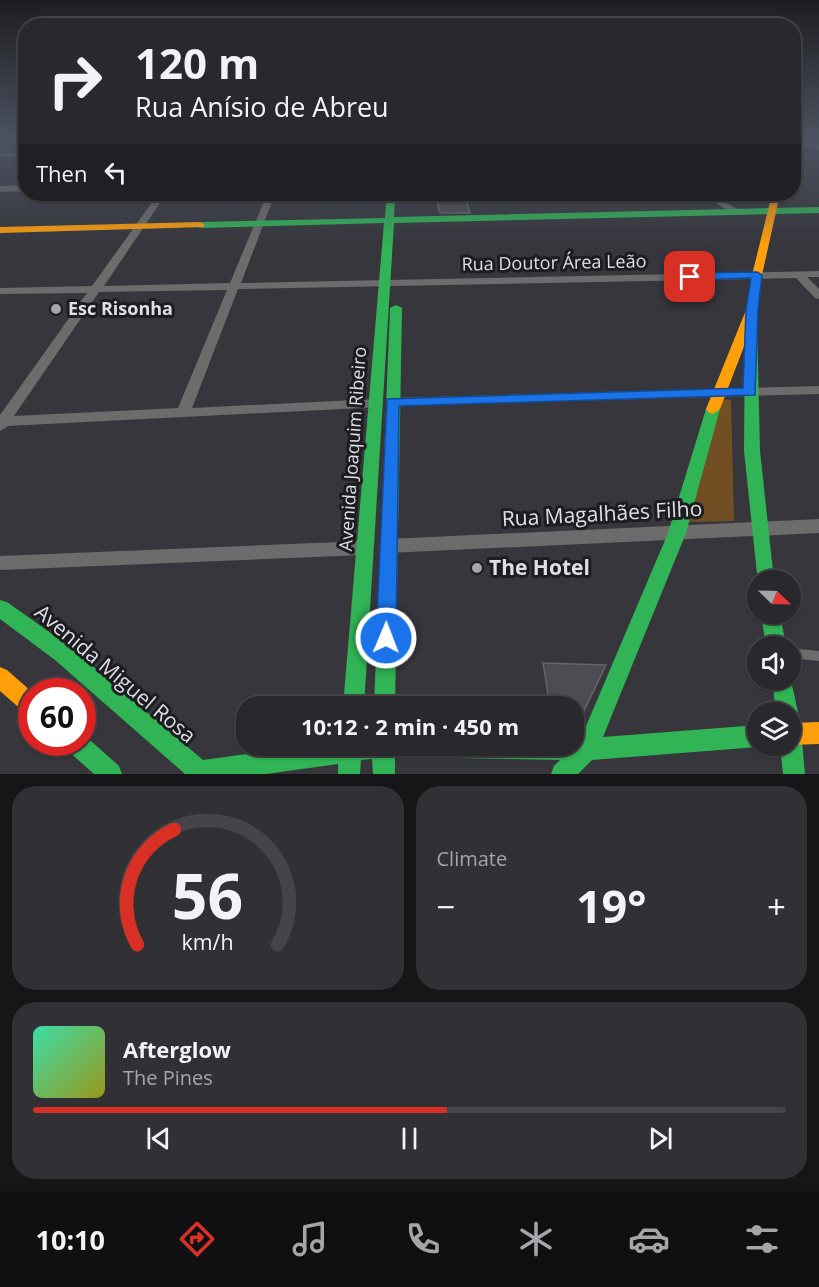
<!DOCTYPE html>
<meta charset="utf-8">
<style>
:root{--surface:#28282d;--page:#303035;--text:#f1f3f6;--muted:#a5a6aa;--line:#444449;--accent:#d93025}
body{margin:0;font-family:"Open Sans",sans-serif;background:var(--page);color:var(--text);height:100vh;display:flex;flex-direction:column;font-size:22px;white-space:nowrap}
*{box-sizing:border-box;margin:0}
p{font-size:20px;color:var(--muted)}
.icon{flex:none;width:33px;height:33px;fill:none;stroke:currentColor;stroke-width:2;stroke-linecap:round;stroke-linejoin:round}
.map{position:relative;height:774px;overflow:hidden}
.panel{display:flex;flex-direction:column;gap:12px;padding:12px;background:#161619;flex:1}
.panel>*{flex:none}
.banner{position:absolute;left:18px;top:18px;width:783px;height:183px;border-radius:24px;box-shadow:0 2px 4px #0004,0 0 0 2px var(--line);background:#28282d;color:var(--text);overflow:hidden}
.needle{width:39px;rotate:113deg}
.controls{position:absolute;left:747px;top:570px;display:grid;gap:12px}
.controls a{display:grid;place-items:center;width:54px;height:54px;border-radius:50%;background:var(--surface);box-shadow:0 2px 4px #0004,0 0 0 2px var(--line);font-size:30px}
.speed{position:absolute;left:18px;top:678px;display:flex;gap:12px;font-size:30px;font-weight:700;text-align:center}
.speed>*{display:grid;place-content:center;width:78px;height:78px;border-radius:50%;background:var(--surface);box-shadow:0 2px 4px #0004,0 0 0 2px var(--line);line-height:1}
.speed .limit{border:9px solid #d22;background:#fff;color:#111}
.pin{position:absolute;display:grid;place-items:center;width:51px;height:51px;color:#fff;margin:-26px;border-radius:12px;box-shadow:0 3px 9px #0006}
.me{position:absolute;width:66px;margin:-33px;rotate:1deg;stroke-linejoin:round;filter:drop-shadow(0 0 4px #0008)}
.turn{display:flex;align-items:center;gap:21px;height:126px;padding:0 18px;font-size:27px}
.turn .icon{width:78px;height:78px;stroke-width:2.5}
.turn b{display:block;font-size:42px;line-height:51px}
.then{display:flex;align-items:center;height:57px;padding:0 18px;background:#0003;gap:12px;font-size:22px}
.big{font-size:45px;font-weight:700;line-height:1.1}
.panel .tile{flex:1;display:flex;flex-direction:column;justify-content:center;gap:9px;min-width:0;padding:0 21px;border-radius:24px;background:var(--page)}
.panel .dial{align-items:center;gap:0}
.dial svg{height:156px;overflow:visible;fill:none;stroke:var(--line);stroke-width:7;stroke-linecap:round;text-anchor:middle}
.dial text{fill:var(--text);stroke:none}
.song{display:flex;align-items:center;gap:18px}
.cover{width:72px;height:72px;border-radius:9px;background:linear-gradient(135deg,hsl(160 70% 55%),hsl(60 70% 35%))}
.played{height:6px;border-radius:3px;background:linear-gradient(90deg,var(--accent) 55%,var(--line) 55%)}
.keys{display:flex;justify-content:space-around;direction:ltr}
.heat{display:flex;justify-content:space-between;align-items:center;font-size:33px;direction:ltr}
.panel .tiles{flex:1;display:grid;gap:12px;grid-template-columns:1fr 1fr}
.tile:last-child{grid-column:span 2}
.trip{position:absolute;left:236px;top:696px;width:348px;height:60px;border-radius:24px;background:var(--surface);box-shadow:0 2px 4px #0004,0 0 0 2px var(--line);font-weight:700;line-height:60px;text-align:center}
.menu{display:flex;height:96px;justify-content:space-around;align-items:center;background:#101012;color:var(--muted)}
.menu .icon{width:42px;height:42px}
.menu .active{color:var(--accent)}
.menu b{font-size:27px;color:var(--text)}
.map>svg:first-child{display:block}
.green{fill:#714f22}
.building{fill:#4c4c51;stroke:#65646a;stroke-width:1.5}
.lines{fill:none;stroke-linecap:round;stroke-linejoin:round}
.lane{stroke:#6c6c6c;stroke-width:10}
.street{fill:#6c6c6c;fill-rule:evenodd}
.fast{fill:#30b455;fill-rule:evenodd}
.slow{fill:#ff9f0a;fill-rule:evenodd}
.route{fill:#1a73e8;stroke:#114b97;stroke-width:1.5}
.poi-dot{fill:#a4a4aa;stroke:#1c1c21;stroke-width:2}
.labels{text-anchor:middle;stroke-width:6;stroke-linejoin:round;paint-order:stroke}
.street-label{font-size:18px;fill:#dfdfe6;stroke:#1c1c21}
.poi-label{font-size:18px;font-weight:bold;fill:#dfdfe6;stroke:#1c1c21;text-anchor:start}
.near-street-label{font-size:21px;fill:#dfdfe6;stroke:#1c1c21}
.near-poi-label{font-size:21px;font-weight:bold;fill:#dfdfe6;stroke:#1c1c21;text-anchor:start}
</style>
<div class="map">
<svg width="819" height="774" viewBox="0 0 819 774">
<rect width="100%" height="100%" fill="#36363c"/>
<path class="green" d="M723 399 731 400 734 521 683 522Z"/>
<g class="building">
<path d="M465 196 470 213H440L436 197Z"/>
<path d="M543 663 606 665 582 715H573V706H550Z"/>
</g>
<g class="lines">
<path class="lane" d="M790 653 819 656"/>
<g class="street">
<path d="M0 139H6L0 142Z"/>
<path d="M794 141 819 145V149L794 145Z"/>
<rect x="0" y="153" width="26" height="4"/>
<path d="M26 185V191L0 192V186Z"/>
<path d="M158 194H166L104 286 230 283 267 194H275L241 283 819 271V277H807L819 289V299L815 298 796 278 238 289 192 408 375 399 382 404 380 407 8 426 0 431V415L87 293 0 294V288L92 286ZM227 290 178 408 14 416 99 292Z"/>
<path d="M699 194H709L745 213 737 215Z"/>
<path d="M819 386V394L392 406 385 402 392 398Z"/>
<path d="M819 519V533L388 553 382 551 379 546 382 541 388 539Z"/>
<path d="M363 541 369 543 372 548 369 553 363 555 0 570V556Z"/>
</g>
<g class="fast">
<path d="M387 194H395L394 217 819 207V213L394 223 364 706H343L384 223 200 228 195 225 200 222 385 218Z"/>
<path d="M396 305 402 308 395 706H374L390 308Z"/>
<path d="M751 317 757 321 760 451 774 580H758V583L744 451 745 321Z"/>
<path d="M713 404 720 409 686 533 603 737 758 725V746H762L758 747 592 760 578 774H551L554 766 560 760 395 757V774H373L372 759 361 760 360 774H338V764L266 774H185L55 660 0 619V600L7 602 69 646 203 760 307 746H573V738H581L668 533 706 409Z"/>
<path d="M761 614H780L786 646H766Z"/>
<path d="M790 676 798 712 793 720 798 722 801 730 805 774H783L780 746H790V712H776L772 680H790Z"/>
<path d="M83 734 119 766 122 774H94L67 750 64 742H82Z"/>
</g>
<g class="slow">
<path d="M772 194H780L762 275 758 310 720 409 713 414 708 412 706 409 746 310 752 275Z"/>
<path d="M200 222 205 225 203 227 0 233V227Z"/>
<path d="M0 667 7 670 32 692V715L24 712 0 691Z"/>
<path d="M819 722V744L790 745V723Z"/>
</g>
</g>
<linearGradient id="sky" x2="0" y2="1"><stop stop-color="#1e1e21"/><stop offset="0.56" stop-color="#4c5261"/><stop offset="1" stop-color="#4c5261" stop-opacity="0"/></linearGradient>
<rect width="819" height="247" fill="url(#sky)"/>
<path class="route" d="M757 272 762 275 758 310 755 395 399 406 396 638 393 644 386 647 379 644 376 638 387 399 743 388 746 310 751 278 690 280 685 277 690 273Z"/>
<g class="poi-dot">
<circle cx="56" cy="309" r="6"/>
<circle cx="477" cy="568" r="6"/>
</g>
<g class="labels">
<g class="street-label">
<text transform="translate(554 263) rotate(-1)" y="6">Rua Doutor Área Leão</text>
<text transform="translate(353 449) rotate(-86)" y="6">Avenida Joaquim Ribeiro</text>
</g>
<g class="poi-label">
<text x="68" y="315">Esc Risonha</text>
</g>
<g class="near-street-label">
<text transform="translate(602 514) rotate(-3)" y="7">Rua Magalhães Filho</text>
<text transform="translate(115 674) rotate(40)" y="7">Avenida Miguel Rosa</text>
</g>
<g class="near-poi-label">
<text x="489" y="575">The Hotel</text>
</g>
</g>
</svg>
<div class="controls">
<a><svg class="needle" viewBox="-14 -14 28 28"><path d="M0-13l5 13h-10z" fill="#e53935"/><path d="M0 13l5-13h-10z" fill="#a5a6aa"/></svg></a>
<a><svg class="icon" aria-label="sound" viewBox="0 0 24 24"><path d="M4 9h4l5-4v14l-5-4H4zM17 9q2 3 0 6"/></svg></a>
<a><svg class="icon" aria-label="layers" viewBox="0 0 24 24"><path d="M12 4l9 5-9 5-9-5zM3 14l9 5 9-5"/></svg></a>
</div>
<div class="speed"><div class="limit">60</div></div>
<div class="pin" style="left:690px;top:277px;background:#d93025"><svg class="icon" aria-label="arrive" viewBox="0 0 24 24"><path d="M6 21V4h12l-3 4 3 4H6"/></svg></div>
<svg class="me" style="left:386px;top:638px" viewBox="-20 -20 40 40"><circle r="17" fill="#1a73e8" stroke="#fff" stroke-width="3"/><path d="M0-11L8 9 0 5-8 9z" fill="#fff"/></svg>
<div class="trip">10:12 · 2 min · 450 m</div>
<div class="banner">
<div class="turn"><svg class="icon" aria-label="right" viewBox="0 0 24 24"><path d="M7 20v-9h11M14 6l5 5-5 5"/></svg><div><b>120 m</b>Rua Anísio de Abreu</div></div>
<div class="then">Then<svg class="icon" aria-label="left" viewBox="0 0 24 24"><path d="M17 20v-9H6M10 6l-5 5 5 5"/></svg></div>
</div>
</div>
<section class="panel">
<div class="tiles">
<div class="tile dial"><svg viewBox="0 0 100 80">
<path d="M14 69A42 42 0 1 1 86 69"/>
<path d="M14 69A42 42 0 0 1 33 10" stroke="#d93025"/>
<text x="50" y="56" font-size="32" font-weight="700">56</text>
<text x="50" y="72" font-size="11">km/h</text>
</svg></div>
<div class="tile"><p>Climate</p>
<div class="heat"><a>−</a><b class="big">19°</b><a>+</a></div>
</div>
<div class="tile">
<div class="song"><i class="cover"></i><div><b>Afterglow</b><p>The Pines</p></div></div>
<div class="played"></div>
<div class="keys"><svg class="icon" aria-label="previous" viewBox="0 0 24 24"><path d="M18 5L8 12l10 7zM5 5v14"/></svg><svg class="icon" aria-label="pause" viewBox="0 0 24 24"><path d="M8 5v14M16 5v14"/></svg><svg class="icon" aria-label="next" viewBox="0 0 24 24"><path d="M6 5l10 7-10 7zM19 5v14"/></svg></div>
</div>
</div>
</section>
<nav class="menu">
<b>10:10</b>
<svg class="icon active" aria-label="directions" viewBox="0 0 24 24"><path d="M12 3l9 9-9 9-9-9zM9 14v-3h6M13 9l2 2-2 2"/></svg>
<svg class="icon" aria-label="music" viewBox="0 0 24 24"><path d="M9 18V5l10-2v13"/><circle cx="6" cy="18" r="3"/><circle cx="16" cy="16" r="3"/></svg>
<svg class="icon" aria-label="phone" viewBox="0 0 24 24"><path d="M5 4h4l2 5-3 2q2 4 5 5l2-3 5 2v4C11 20 4 13 5 4z"/></svg>
<svg class="icon" aria-label="climate" viewBox="0 0 24 24"><path d="M12 3v18M4 7l16 10M4 17L20 7"/></svg>
<svg class="icon" aria-label="car" viewBox="0 0 24 24"><path d="M5 17H2v-5l4-1 3-4h7l3 4 3 1v5h-3M9 17h6M6 11h13"/><circle cx="7" cy="17" r="2"/><circle cx="17" cy="17" r="2"/></svg>
<svg class="icon" aria-label="filters" viewBox="0 0 24 24"><path d="M4 7h16M4 17h16"/><circle cx="9" cy="7" r="2"/><circle cx="15" cy="17" r="2"/></svg>
</nav>
